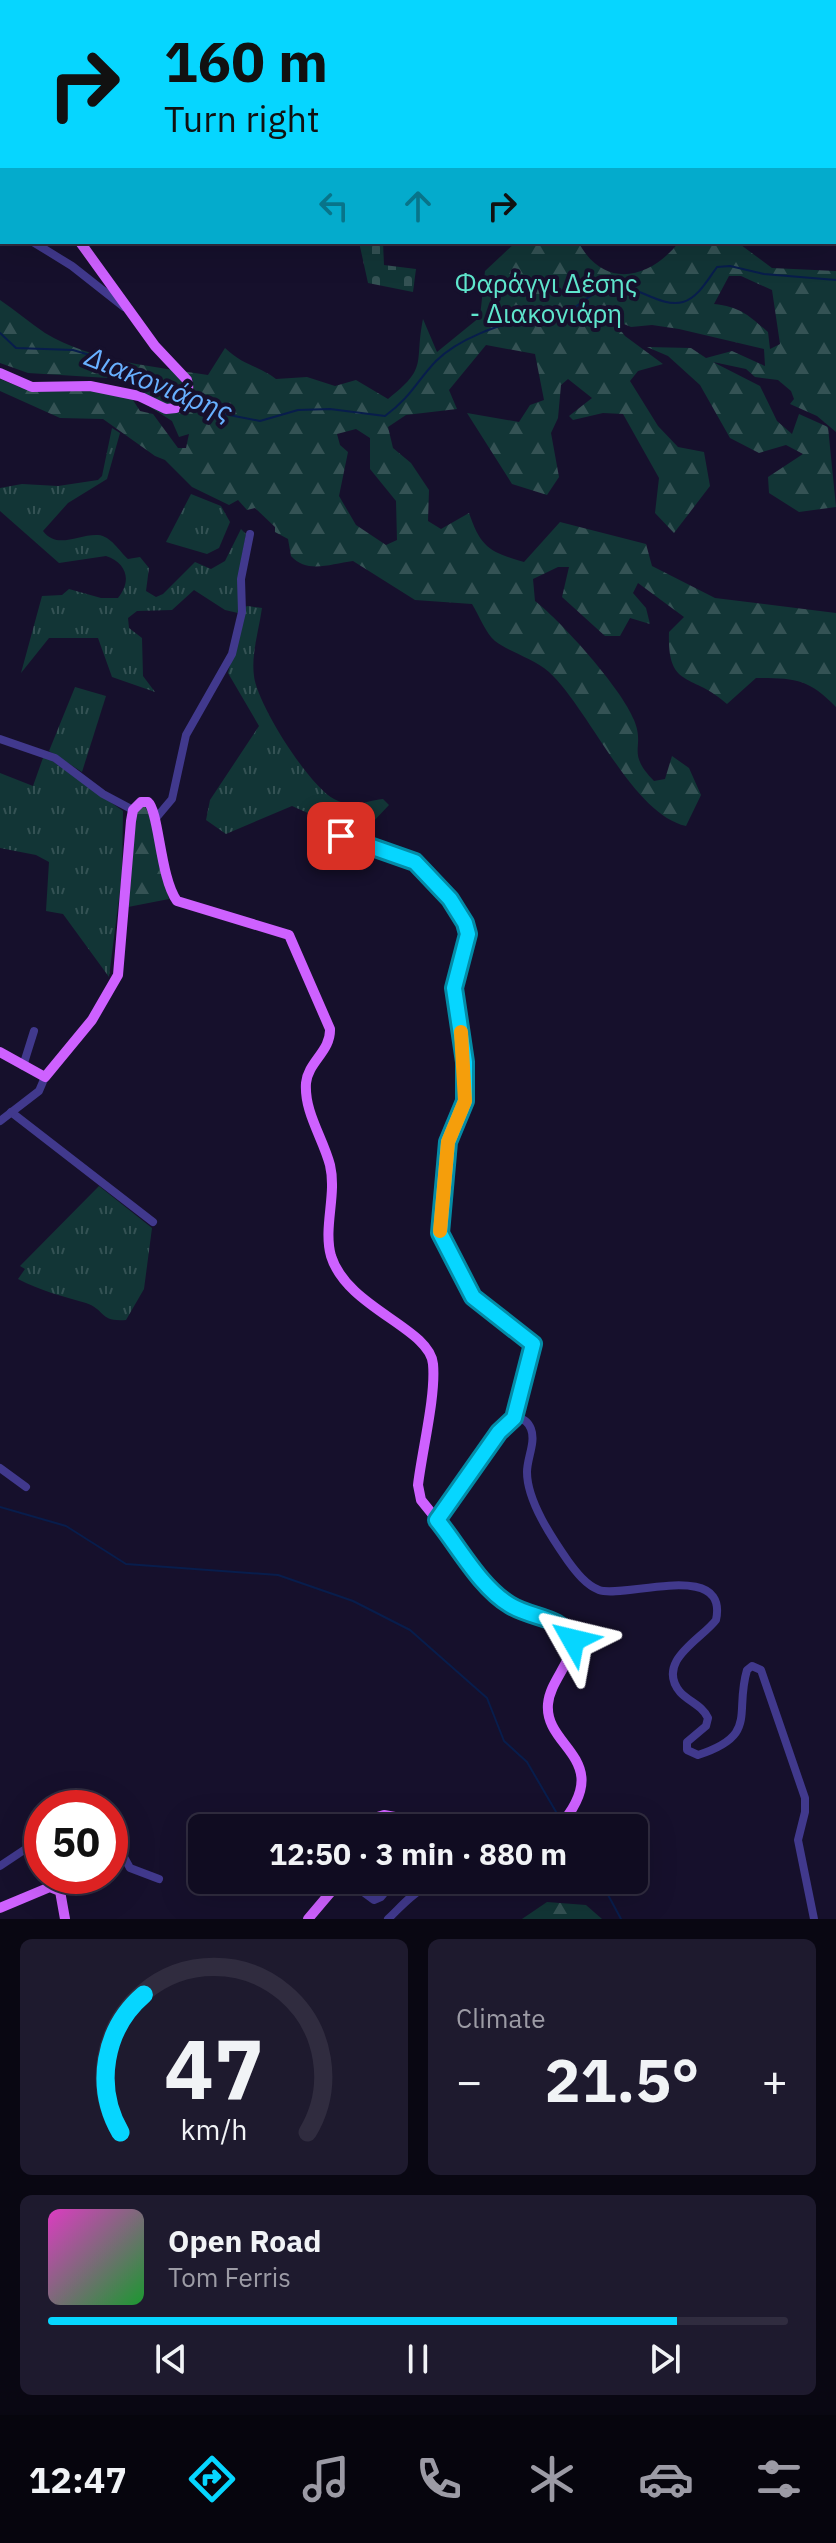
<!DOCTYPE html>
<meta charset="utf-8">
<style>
:root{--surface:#100c21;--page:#1e1a2e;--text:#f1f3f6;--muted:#9c9ba5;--line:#302c3f;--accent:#06d6ff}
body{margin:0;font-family:"IBM Plex Sans",sans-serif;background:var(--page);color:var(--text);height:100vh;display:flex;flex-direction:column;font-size:30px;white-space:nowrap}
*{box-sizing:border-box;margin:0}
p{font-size:26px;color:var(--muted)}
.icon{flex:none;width:44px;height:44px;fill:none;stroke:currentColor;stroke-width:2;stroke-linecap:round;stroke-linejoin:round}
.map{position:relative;height:1919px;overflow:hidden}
.sheet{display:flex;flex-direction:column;gap:20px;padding:20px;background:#090712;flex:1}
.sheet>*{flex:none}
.top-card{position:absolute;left:0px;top:0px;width:836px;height:244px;box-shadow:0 8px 32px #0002,0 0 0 2px var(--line);background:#06d6ff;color:#111;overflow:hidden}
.speed{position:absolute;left:24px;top:1790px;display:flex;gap:16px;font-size:40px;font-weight:700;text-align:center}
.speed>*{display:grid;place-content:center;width:104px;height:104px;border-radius:50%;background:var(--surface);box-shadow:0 8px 32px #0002,0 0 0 2px var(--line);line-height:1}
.speed .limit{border:12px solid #d22;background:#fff;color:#111}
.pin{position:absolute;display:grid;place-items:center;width:68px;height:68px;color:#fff;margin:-34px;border-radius:16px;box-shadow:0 4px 12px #0006}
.me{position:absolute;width:88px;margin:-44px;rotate:307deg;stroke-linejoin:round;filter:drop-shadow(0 0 6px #0008)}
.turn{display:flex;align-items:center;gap:28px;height:168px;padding:0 32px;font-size:36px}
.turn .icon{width:104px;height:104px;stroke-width:2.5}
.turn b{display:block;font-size:56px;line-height:68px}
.lanes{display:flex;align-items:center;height:76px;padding:0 32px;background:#0003;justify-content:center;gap:40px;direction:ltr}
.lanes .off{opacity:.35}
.big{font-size:60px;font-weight:700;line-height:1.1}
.sheet .card{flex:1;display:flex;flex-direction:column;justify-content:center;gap:12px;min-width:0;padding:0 28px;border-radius:12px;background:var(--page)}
.sheet .dial{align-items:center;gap:0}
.dial svg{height:208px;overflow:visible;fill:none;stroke:var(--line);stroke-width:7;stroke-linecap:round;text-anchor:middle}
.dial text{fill:var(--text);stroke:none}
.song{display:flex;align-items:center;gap:24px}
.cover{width:96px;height:96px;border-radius:12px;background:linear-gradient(135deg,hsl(310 70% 55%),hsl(130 70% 35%))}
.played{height:8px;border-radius:4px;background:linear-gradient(90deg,var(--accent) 85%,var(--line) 85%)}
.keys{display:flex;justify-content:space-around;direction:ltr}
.heat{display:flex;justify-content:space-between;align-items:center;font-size:44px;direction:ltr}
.sheet .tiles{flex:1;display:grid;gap:20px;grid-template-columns:1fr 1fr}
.card:last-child{grid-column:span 2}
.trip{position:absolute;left:188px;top:1814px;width:460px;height:80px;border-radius:12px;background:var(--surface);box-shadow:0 8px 32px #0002,0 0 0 2px var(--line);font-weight:700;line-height:80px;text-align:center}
.tabs{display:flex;height:128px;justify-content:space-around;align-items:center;background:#06050d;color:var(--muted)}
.tabs .icon{width:56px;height:56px}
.tabs .active{color:var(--accent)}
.tabs b{font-size:36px;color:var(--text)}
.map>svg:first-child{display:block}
.grass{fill:url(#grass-tufts)}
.forest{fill:url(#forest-firs);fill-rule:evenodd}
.cemetery{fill:url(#cemetery-stones)}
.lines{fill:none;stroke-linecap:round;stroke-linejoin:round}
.stream{stroke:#081d4c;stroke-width:2}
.minor{stroke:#41398d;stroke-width:8}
.major{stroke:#ce61ff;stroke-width:10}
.route-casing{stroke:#048ba6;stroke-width:20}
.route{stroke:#06d6ff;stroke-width:14}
.slow{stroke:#f59e0b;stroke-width:14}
.labels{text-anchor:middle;stroke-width:8;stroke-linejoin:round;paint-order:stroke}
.park-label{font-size:26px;fill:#5fe6cd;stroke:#16102c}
.water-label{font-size:28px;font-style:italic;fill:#68b0ff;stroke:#16102c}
</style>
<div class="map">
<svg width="836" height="1919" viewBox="0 0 836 1919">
<defs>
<pattern id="grass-tufts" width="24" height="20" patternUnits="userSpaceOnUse" patternTransform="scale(2)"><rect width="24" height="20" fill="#123536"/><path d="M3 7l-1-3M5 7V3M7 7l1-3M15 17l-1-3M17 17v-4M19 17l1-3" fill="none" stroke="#345254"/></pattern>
<pattern id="forest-firs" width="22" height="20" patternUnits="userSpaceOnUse" patternTransform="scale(2)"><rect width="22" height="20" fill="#123536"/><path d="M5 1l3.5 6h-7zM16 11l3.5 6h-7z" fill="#345254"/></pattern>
<pattern id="cemetery-stones" width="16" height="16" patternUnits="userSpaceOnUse" patternTransform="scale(2)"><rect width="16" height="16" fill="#123536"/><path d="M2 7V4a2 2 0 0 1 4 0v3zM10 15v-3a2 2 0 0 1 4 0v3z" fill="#345254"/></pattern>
</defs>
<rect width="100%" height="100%" fill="#16102c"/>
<g class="grass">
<path d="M112 428 120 433 107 479 68 503 43 531C57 550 78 534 98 535 111 536 119 551 128 559L140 557 149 568 146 591 156 597 163 594 195 562 211 569 225 561 241 529 246 534 238 579V613L225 610 194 590 172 610 137 611 128 618 129 628 142 638 143 676 155 692 112 677 98 638H49L21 673 42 596 62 595 69 589 101 598H118C132 581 127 563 106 556L59 563 0 511V488L22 484 58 486 98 480 102 476Z"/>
<path d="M191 494 221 506 230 522 219 548 207 554 166 542Z"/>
<path d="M248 606 262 608C259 630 251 654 254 676 257 704 309 786 334 799 351 809 366 801 383 799L389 805 370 825 337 826 292 806 226 834 206 820 210 800 259 726 228 673 244 607Z"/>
<path d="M75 687 106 696 82 772 49 751Z"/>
<path d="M44 755 123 811 122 874 109 977 63 914 46 911 49 862 36 855 0 848V773L33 786Z"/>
<path d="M99 1186 152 1228 144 1289 126 1320C99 1322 106 1310 86 1303 62 1296 41 1291 18 1279L25 1269 20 1266Z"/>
</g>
<g class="forest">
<path d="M516 242 580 245C606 290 651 278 679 242L741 245 772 268 836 271V432L817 416 790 404 794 399 791 391 778 380 755 377 746 369 713 362 760 386 777 421 792 434 799 414 828 427 836 507 799 512 769 493 768 477 803 454 786 445 759 453 730 438 700 385 668 356 647 347 691 348 706 358 732 351 765 366 764 349 679 329 652 325 631 327 612 319 625 336 663 364 638 371 630 381 658 426 678 447 704 452 710 486 674 533 655 513 659 478 623 414 603 413 573 420 569 416 592 398 568 379 561 385 558 418 551 433 559 477 547 495 512 484 467 413 519 422 530 405 544 400 535 354 486 345 449 390 457 409 406 415 388 427 393 448 411 463 429 490 428 521 441 529 469 513C481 548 490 552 524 562L560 522 646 544 652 566 715 598 836 613V707C809 679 795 678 756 678L727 704C692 672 667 690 669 632L684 617 638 583 633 593 646 608 650 624 630 618 620 636H605L562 597 569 567H558L533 579 535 601C562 622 622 689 634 720 646 749 625 751 654 781L665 779 672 756 689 768 701 795 686 826C632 814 590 710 549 672 533 658 511 653 495 641 486 634 479 615 472 604L415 600 353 561C330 564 307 574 291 556L288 539 275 532V527L255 508 247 510 238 500 229 505 192 487 165 460 155 456 103 419 60 418 0 391V379L22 388H84L131 397 140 411 153 414 178 448H186L189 434 179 437 172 421 150 407 138 388 108 378 28 373 0 363V300C15 310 30 323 45 333 91 361 156 367 208 375L225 348C244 366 257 365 276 379L307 377 335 386 356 380 388 399C429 367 414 364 423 319L437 352 480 317 485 271ZM729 276H741L772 290 780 344 770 349 768 332C748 315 741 307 714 304ZM356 429 370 438V469L396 501 397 540 386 545 356 525 339 496 348 452 340 445 337 434Z"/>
<path d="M147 805 169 899 128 907 137 807Z"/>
<path d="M547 1902 586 1905 602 1919H522Z"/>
</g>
<path class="cemetery" d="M359 242H383L384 265 416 269 413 292 368 283Z"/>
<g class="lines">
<g class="stream">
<path d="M0 333 16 348 73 350 126 366 184 393"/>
<path d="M190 396 224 414 260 421 298 410 330 409 385 416C412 396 416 382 436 361 462 335 508 323 543 312 574 320 581 297 604 288 629 277 657 309 683 302 698 298 708 279 717 267L730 266 764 274 836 280"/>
<path d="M0 1507 66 1526 126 1564 278 1575 353 1601 410 1630 487 1698 504 1741 527 1762 559 1817"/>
<path d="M600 1880 621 1919"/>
</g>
<g class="minor">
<path d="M165 0 166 2"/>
<path d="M647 0 651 2"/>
<path d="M769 0V2"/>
<path d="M834 38 836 39"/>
<path d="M0 142H2"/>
<path d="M33 242 72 266 124 307"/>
<path d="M0 739 55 758 103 794 133 810"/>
<path d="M156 818 172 799 186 735 232 654 242 612 241 579 250 534"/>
<path d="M341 836 415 862 450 899 465 923 468 934 454 988 465 1062V1101L448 1142 440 1233 473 1297 533 1344 514 1418"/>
<path d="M23 1066 34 1031"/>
<path d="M11 1112 153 1222"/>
<path d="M0 1121 39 1091 45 1077"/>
<path d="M0 1468 26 1487"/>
<path d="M437 1520 503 1428C511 1417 525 1414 531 1429 536 1442 527 1458 527 1472 527 1501 552 1538 568 1561 576 1572 586 1585 599 1590 624 1599 729 1559 716 1620 702 1639 655 1661 680 1692 689 1702 702 1705 708 1718L706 1726 687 1742V1750L698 1755C759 1735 734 1714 747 1670L752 1666 761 1670 805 1798V1812L798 1840 814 1919"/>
<path d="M63 1808 78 1803 96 1808"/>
<path d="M110 1832 130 1868 159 1879"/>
<path d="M0 1866 42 1838"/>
<path d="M58 1876 60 1891"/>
<path d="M347 1880 374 1900 381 1897 395 1880"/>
<path d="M388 1919C399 1909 412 1893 426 1887 462 1870 505 1890 543 1880"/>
</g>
<g class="major">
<path d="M54 0 55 2"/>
<path d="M0 373 32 387 90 386 139 396 166 409 176 408C185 399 191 392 187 380L155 346 80 242"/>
<path d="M0 1052 45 1077 92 1020 118 975 131 821 133 810 141 802H148C159 811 160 878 177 901L289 935 330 1029C331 1051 308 1062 306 1083 304 1112 323 1138 330 1165 337 1195 323 1227 331 1256 347 1308 430 1328 433 1364 436 1396 422 1451 418 1485L421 1500 499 1597C522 1617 557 1612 573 1640 572 1663 550 1681 548 1704 544 1749 618 1759 558 1828"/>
<path d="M367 1828 374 1818 384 1815 454 1828"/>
<path d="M0 1908 50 1887 60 1891 65 1919"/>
<path d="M308 1919 341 1880"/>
</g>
</g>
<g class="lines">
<g class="route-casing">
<path id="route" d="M341 836 415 862 450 899 465 923 468 934 454 988 465 1062V1101L448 1142 440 1233 473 1297 533 1344 514 1418 499 1432 437 1520C459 1547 480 1587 510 1605 533 1619 559 1615 573 1640"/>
</g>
<use href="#route" class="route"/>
<path class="slow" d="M440 1231 448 1142 465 1101 461 1032"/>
</g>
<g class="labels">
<g class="park-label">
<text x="546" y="293">Φαράγγι Δέσης<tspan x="546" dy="30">- Διακονιάρη</tspan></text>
</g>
<g class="water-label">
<text transform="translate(159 384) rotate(22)" y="10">Διακονιάρης</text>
</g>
</g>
</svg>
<div class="speed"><div class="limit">50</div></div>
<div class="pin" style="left:341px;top:836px;background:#d93025"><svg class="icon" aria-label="arrive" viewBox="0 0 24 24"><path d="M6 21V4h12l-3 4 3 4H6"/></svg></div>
<svg class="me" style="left:573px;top:1640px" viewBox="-20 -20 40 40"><path d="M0-17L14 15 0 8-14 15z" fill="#06d6ff" stroke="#fff" stroke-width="4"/></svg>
<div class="trip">12:50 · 3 min · 880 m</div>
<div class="top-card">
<div class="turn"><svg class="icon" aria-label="right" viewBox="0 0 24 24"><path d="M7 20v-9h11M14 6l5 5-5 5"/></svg><div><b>160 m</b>Turn right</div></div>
<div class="lanes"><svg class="icon off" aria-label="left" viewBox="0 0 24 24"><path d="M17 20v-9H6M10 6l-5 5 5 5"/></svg><svg class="icon off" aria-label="ahead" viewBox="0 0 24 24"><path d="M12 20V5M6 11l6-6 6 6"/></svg><svg class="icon" aria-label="right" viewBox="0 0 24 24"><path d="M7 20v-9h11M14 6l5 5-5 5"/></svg></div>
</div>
</div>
<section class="sheet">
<div class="tiles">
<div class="card dial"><svg viewBox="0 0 100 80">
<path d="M14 69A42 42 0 1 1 86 69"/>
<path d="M14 69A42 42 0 0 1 23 16" stroke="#06d6ff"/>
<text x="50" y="56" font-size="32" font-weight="700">47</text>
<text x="50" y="72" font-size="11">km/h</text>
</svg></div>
<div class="card"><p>Climate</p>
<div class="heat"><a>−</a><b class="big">21.5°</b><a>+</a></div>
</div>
<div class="card">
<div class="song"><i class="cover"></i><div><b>Open Road</b><p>Tom Ferris</p></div></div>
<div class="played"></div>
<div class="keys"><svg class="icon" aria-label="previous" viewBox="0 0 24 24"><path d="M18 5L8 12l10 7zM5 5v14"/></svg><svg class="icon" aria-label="pause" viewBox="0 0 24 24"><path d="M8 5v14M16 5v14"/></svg><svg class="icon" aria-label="next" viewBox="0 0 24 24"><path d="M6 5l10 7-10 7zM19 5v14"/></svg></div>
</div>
</div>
</section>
<nav class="tabs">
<b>12:47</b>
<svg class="icon active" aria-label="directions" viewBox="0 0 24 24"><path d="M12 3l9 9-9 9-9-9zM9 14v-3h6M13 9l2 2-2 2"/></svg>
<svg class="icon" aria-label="music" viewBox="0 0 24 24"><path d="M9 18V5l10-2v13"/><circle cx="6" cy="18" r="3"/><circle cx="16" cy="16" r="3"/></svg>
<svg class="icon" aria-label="phone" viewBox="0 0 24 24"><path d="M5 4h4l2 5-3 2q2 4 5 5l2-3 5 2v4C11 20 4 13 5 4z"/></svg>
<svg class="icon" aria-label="climate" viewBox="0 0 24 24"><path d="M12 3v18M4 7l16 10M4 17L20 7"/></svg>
<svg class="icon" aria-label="car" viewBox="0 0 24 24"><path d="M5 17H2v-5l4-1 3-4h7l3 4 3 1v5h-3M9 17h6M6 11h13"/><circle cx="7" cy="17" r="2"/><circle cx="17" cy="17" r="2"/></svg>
<svg class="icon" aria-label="filters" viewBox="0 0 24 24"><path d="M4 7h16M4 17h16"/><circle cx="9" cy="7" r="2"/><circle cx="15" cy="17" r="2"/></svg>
</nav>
